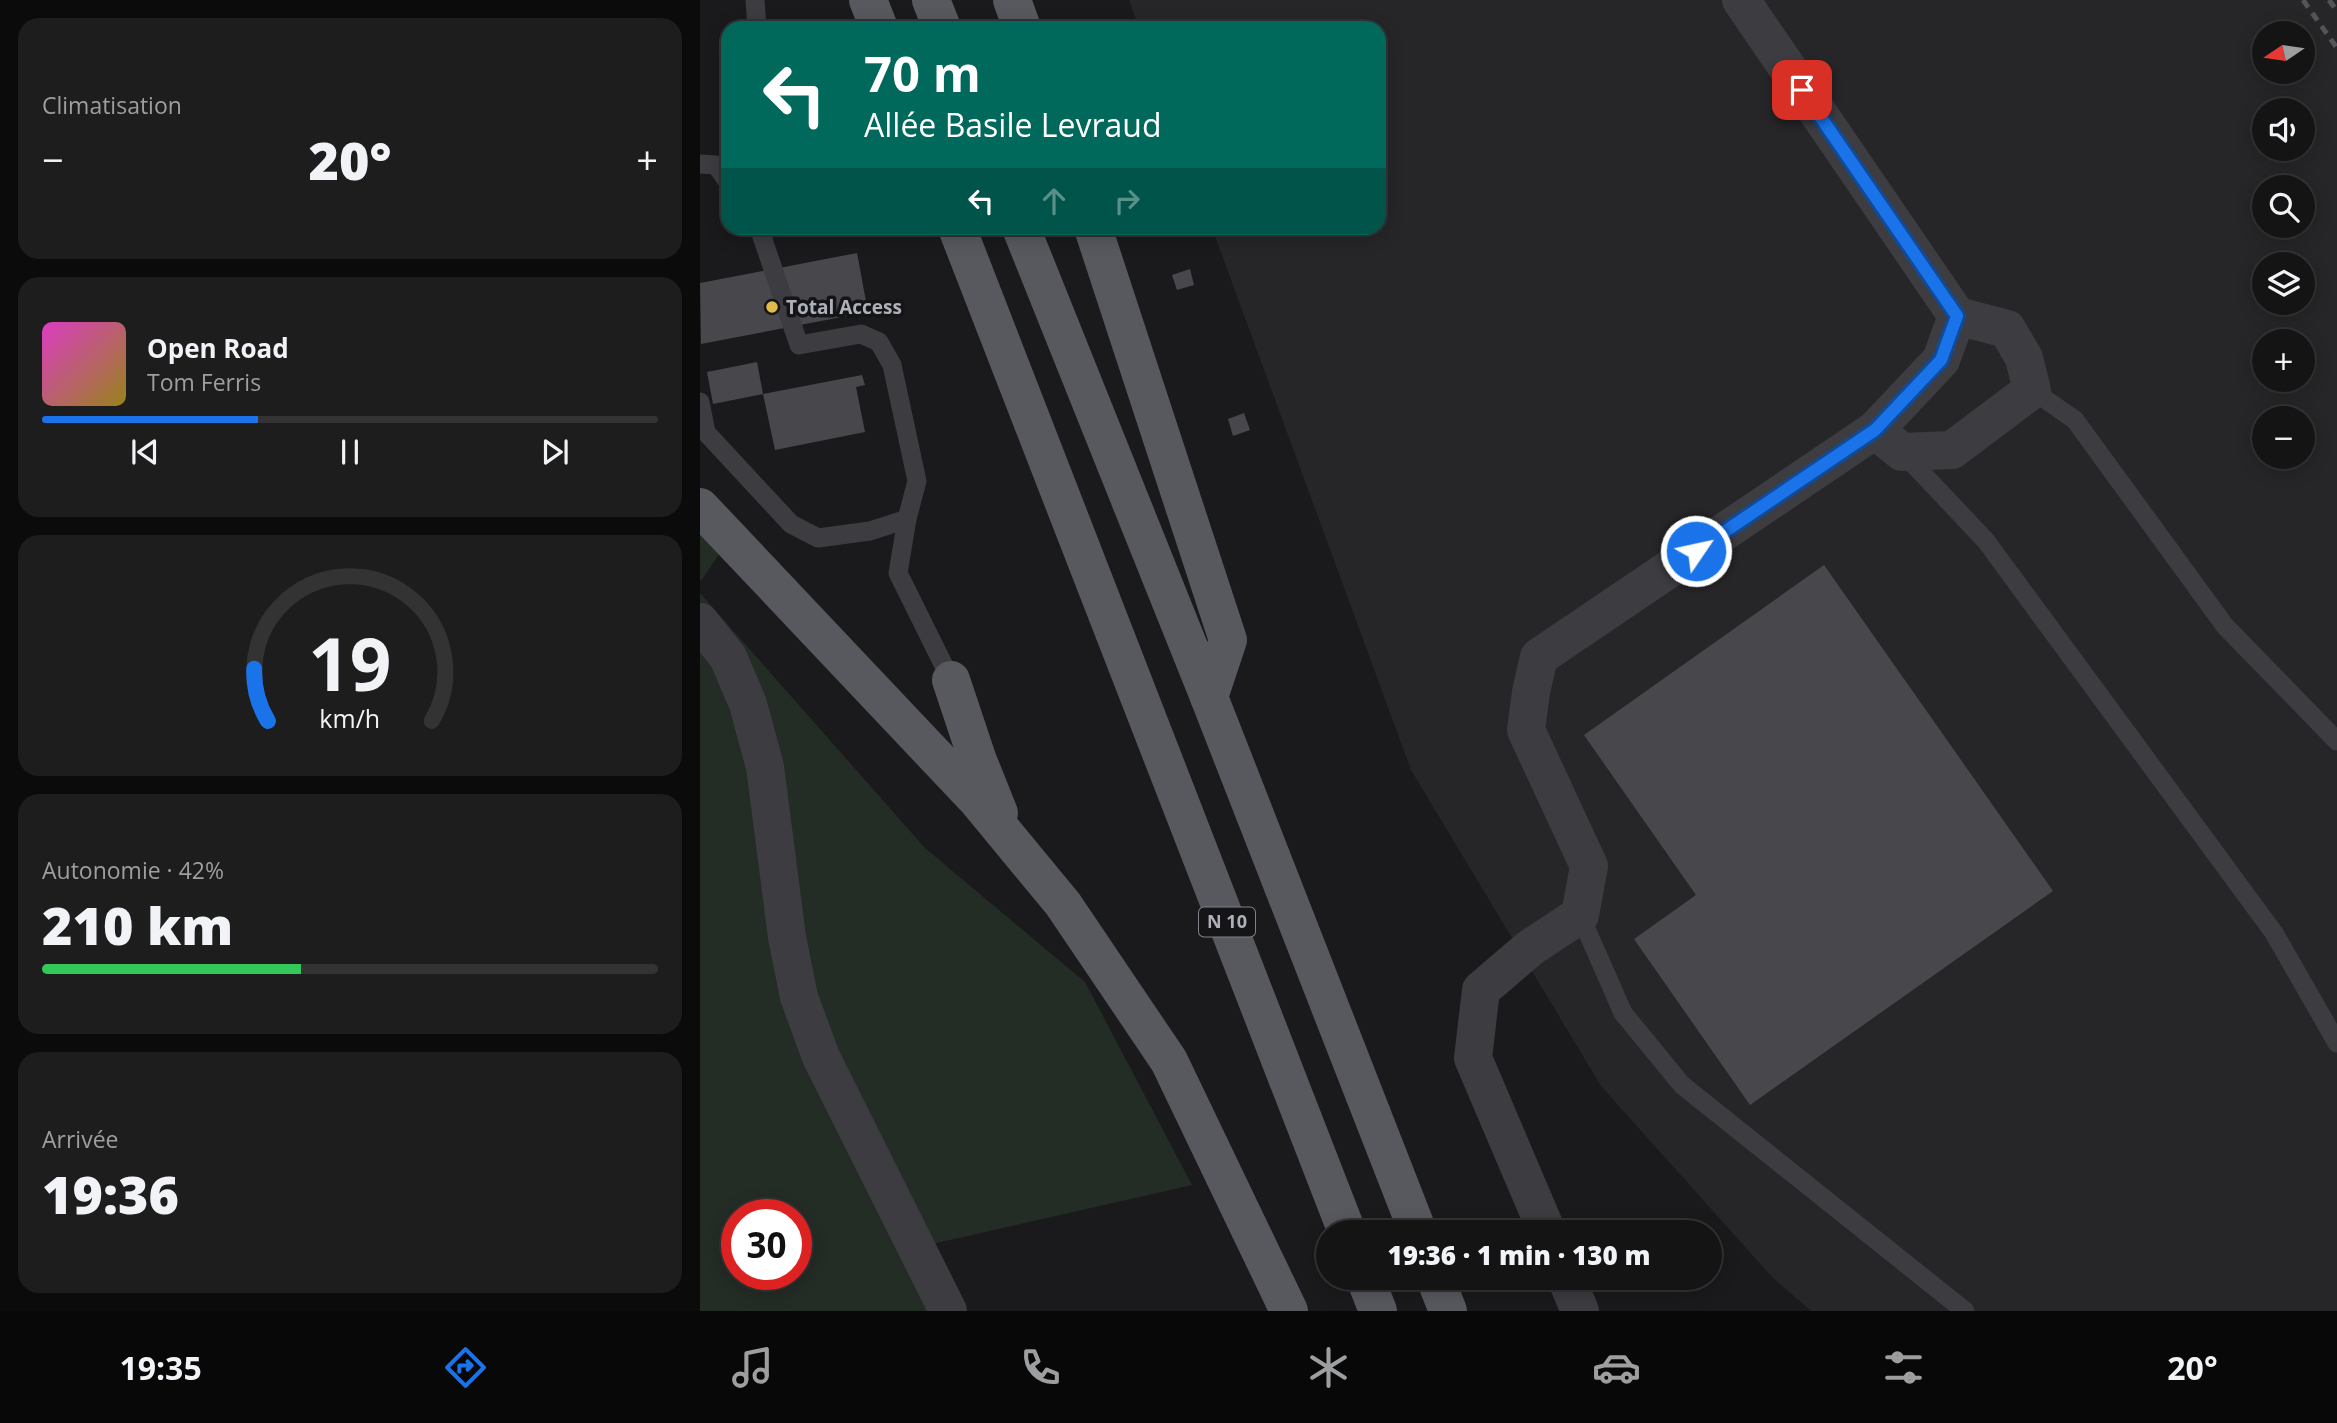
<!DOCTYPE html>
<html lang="fr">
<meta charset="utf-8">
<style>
:root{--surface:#141415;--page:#1d1d1e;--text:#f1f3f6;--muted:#9d9ea0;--line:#333334;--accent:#1a73e8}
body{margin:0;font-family:"Open Sans",sans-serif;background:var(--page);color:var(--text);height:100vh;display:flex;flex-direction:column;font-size:26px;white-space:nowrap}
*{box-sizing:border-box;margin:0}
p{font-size:23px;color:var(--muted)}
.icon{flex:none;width:38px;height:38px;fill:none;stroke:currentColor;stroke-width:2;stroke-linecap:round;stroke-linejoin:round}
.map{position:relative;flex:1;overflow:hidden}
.panel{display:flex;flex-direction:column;gap:18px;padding:18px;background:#0b0b0c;width:700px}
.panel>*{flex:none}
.hud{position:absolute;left:21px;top:21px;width:665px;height:214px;border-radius:21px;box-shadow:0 4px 18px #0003,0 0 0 2px var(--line);background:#00695c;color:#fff;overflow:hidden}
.needle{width:46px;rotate:257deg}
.fabs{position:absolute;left:1552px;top:21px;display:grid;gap:14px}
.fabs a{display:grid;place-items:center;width:63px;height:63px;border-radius:50%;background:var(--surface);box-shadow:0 4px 18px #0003,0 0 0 2px var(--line);font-size:35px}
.speed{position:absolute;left:21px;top:1199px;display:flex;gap:14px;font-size:35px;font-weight:700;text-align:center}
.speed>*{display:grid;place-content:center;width:91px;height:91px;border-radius:50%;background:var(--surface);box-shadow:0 4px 18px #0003,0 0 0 2px var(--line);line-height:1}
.speed .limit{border:10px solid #d22;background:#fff;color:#111}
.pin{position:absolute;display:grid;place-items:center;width:60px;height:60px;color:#fff;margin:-30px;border-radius:14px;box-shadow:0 4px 10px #0006}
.me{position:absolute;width:77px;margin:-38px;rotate:56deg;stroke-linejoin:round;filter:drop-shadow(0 0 5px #0008)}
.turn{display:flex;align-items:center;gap:24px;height:147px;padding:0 28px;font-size:32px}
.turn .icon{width:91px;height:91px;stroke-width:2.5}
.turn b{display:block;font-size:49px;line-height:60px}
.lanes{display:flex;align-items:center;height:66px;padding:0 28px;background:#0003;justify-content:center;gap:35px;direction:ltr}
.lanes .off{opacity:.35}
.big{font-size:52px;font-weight:800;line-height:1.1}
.panel .card{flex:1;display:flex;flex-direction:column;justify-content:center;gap:10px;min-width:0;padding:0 24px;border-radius:21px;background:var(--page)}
.panel .dial{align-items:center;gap:0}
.dial svg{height:182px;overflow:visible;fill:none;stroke:var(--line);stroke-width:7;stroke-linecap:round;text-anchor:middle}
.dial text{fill:var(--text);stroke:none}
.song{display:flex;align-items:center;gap:21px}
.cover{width:84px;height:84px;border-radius:10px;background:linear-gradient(135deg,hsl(310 70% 55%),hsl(50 70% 35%))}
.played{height:7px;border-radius:4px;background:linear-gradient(90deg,var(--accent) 35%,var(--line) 35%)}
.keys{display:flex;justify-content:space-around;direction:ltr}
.heat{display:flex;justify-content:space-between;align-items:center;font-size:38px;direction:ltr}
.charge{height:10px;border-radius:5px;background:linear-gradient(90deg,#34c759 42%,var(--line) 0)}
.trip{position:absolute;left:616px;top:1220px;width:406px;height:70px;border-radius:35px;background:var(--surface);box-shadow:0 4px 18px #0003,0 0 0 2px var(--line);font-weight:800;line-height:70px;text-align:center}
.tab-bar{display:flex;height:112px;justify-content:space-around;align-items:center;background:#080808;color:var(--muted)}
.tab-bar .icon{width:49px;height:49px}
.tab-bar .current{color:var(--accent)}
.tab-bar b{font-size:32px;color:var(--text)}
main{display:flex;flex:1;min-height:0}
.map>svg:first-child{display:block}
.built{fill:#262629;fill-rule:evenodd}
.green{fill:#242c26;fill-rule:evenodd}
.building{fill:#48474c}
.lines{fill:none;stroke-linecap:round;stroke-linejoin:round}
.lane{stroke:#3c3c41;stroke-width:19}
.street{stroke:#3c3c41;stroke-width:38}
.primary{stroke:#58595f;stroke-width:38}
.rail{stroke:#53545a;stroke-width:5;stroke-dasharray:9 7;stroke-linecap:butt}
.route-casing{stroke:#114b97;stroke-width:18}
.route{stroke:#1a73e8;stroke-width:12}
.poi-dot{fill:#e2bb4d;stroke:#151517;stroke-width:2.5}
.labels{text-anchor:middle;stroke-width:7;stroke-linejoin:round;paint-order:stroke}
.shield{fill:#151517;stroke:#808289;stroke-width:2}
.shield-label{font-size:18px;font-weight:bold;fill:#aeb1ba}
.poi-label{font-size:19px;font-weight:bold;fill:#aeb1ba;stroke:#151517;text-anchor:start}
</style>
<main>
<section class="panel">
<div class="card"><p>Climatisation</p>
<div class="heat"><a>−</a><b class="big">20°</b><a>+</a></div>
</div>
<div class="card">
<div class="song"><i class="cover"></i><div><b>Open Road</b><p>Tom Ferris</p></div></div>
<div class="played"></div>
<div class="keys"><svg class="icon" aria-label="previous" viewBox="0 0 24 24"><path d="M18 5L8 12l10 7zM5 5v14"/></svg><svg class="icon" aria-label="pause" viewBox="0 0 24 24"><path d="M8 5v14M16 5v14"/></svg><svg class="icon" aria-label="next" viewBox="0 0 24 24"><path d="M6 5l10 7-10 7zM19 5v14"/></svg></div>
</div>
<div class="card dial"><svg viewBox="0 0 100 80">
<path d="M14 69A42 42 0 1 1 86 69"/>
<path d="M14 69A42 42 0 0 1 8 46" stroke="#1a73e8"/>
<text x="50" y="56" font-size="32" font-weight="700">19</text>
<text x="50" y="72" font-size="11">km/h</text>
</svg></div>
<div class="card"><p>Autonomie · 42%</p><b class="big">210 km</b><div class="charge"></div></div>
<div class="card"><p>Arrivée</p><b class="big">19:36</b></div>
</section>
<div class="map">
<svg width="1637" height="1311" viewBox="0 0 1637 1311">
<rect width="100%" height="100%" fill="#1a1a1c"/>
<path class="built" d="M429 0H1637V1311H1111L1072 1277 901 1086 711 770 512 228H679V28H439ZM1564 33H1603V72H1564ZM1564 110H1603V149H1564ZM1564 187H1603V226H1564ZM1564 264H1603V303H1564ZM1564 341H1603V380H1564ZM1564 418H1603V457H1564Z"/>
<g class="green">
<path d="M0 528 22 550 1 581 0 580Z"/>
<path d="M0 593 225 848 385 982 492 1185 215 1248 247 1311H0ZM37 1214H96V1274H37Z"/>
</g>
<g class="building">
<path d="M157 253 168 312 1 344 0 283Z"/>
<path d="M490 269 494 285 477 290 472 275Z"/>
<path d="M57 362 63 394 13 404 7 372Z"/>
<path d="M162 375 165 385 156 387 165 432 75 450 63 394Z"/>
<path d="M544 413 550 430 533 436 528 419Z"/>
<path d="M1124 565 1353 891 1050 1105 934 939 996 895 884 735Z"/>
</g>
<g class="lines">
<g class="lane">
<path d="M55 0 57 28"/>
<path d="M0 164 16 165 28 182"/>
<path d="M59 228 99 345 161 334 179 342 192 365 217 481 207 519 198 573 251 680"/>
<path d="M1332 390 1375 420 1525 626 1637 741"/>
<path d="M0 402 6 432"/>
<path d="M0 426 91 524 118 538 170 531 207 519"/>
<path d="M1203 453 1286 541 1574 933 1637 1043"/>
<path d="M880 915 923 1013 982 1085 1265 1311"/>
</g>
<g class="street">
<path d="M1175 430 1202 452 1252 450 1332 390 1324 358 1307 329 1257 316"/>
<path d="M0 622 28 657 48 704 65 767 87 937 99 997 121 1057 248 1311"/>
<path d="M847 1232 773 1058 781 990 830 948 880 915 889 866 826 730 831 692 839 657 1175 430 1241 360 1257 316 1041 0"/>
<path d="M866 1278 880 1311"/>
</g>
<g class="primary">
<path d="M168 0 179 28"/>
<path d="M231 0 242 28"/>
<path d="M312 0 322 28"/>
<path d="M257 228 647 1232"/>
<path d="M321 228 509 697 718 1232"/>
<path d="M393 228 528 640 509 697"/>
<path d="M0 507 277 800 363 904 469 1061 589 1311"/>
<path d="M251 680 277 758 299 813"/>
<path d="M665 1278 678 1311"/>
<path d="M735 1278 748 1311"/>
</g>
<g class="rail">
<path d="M1603 0 1637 48"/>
<path d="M1629 0 1637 11"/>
</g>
</g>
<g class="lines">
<g class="route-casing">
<path id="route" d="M996 551 1175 430 1241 360 1257 316 1102 90"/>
</g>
<use href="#route" class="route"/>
</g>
<circle class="poi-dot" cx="72" cy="307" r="7"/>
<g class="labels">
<rect class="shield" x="499" y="907.5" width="56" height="29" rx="5"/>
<g class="shield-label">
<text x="527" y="928">N 10</text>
</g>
<g class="poi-label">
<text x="86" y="314">Total Access</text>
</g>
</g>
</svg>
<div class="fabs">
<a><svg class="needle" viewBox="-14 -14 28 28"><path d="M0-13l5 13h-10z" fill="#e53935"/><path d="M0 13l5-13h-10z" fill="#9d9ea0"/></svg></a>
<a><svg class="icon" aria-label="sound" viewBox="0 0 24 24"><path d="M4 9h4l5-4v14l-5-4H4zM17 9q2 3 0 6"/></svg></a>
<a><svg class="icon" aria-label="search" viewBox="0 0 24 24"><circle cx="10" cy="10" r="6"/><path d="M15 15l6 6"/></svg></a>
<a><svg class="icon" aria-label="layers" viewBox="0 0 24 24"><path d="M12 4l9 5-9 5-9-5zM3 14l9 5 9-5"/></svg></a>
<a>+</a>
<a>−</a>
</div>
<div class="speed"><div class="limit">30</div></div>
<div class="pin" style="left:1102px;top:90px;background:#d93025"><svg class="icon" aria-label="arrive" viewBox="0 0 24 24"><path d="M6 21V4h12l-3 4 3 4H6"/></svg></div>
<svg class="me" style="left:996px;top:551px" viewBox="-20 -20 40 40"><circle r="17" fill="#1a73e8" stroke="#fff" stroke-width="3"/><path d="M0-11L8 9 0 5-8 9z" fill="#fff"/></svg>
<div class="trip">19:36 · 1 min · 130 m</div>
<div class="hud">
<div class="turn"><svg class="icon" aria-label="left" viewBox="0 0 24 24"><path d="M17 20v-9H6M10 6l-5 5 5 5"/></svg><div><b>70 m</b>Allée Basile Levraud</div></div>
<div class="lanes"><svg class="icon" aria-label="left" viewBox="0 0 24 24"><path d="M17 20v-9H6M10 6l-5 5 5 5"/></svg><svg class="icon off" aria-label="ahead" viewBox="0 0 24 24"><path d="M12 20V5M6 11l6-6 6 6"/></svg><svg class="icon off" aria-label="right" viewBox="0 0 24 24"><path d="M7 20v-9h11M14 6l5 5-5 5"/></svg></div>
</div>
</div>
</main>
<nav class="tab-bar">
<b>19:35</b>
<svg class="icon current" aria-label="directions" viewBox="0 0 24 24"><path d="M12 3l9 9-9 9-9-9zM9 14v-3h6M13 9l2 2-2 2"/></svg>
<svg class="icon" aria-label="music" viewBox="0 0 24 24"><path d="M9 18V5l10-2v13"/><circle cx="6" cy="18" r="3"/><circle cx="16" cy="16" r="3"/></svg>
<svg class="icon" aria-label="phone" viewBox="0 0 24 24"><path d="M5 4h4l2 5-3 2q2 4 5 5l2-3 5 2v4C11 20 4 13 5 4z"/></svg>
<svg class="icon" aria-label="climate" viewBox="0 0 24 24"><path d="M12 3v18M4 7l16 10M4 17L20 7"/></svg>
<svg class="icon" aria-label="car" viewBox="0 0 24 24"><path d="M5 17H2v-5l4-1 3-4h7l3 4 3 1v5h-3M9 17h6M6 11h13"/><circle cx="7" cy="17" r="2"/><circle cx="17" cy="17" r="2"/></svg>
<svg class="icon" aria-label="filters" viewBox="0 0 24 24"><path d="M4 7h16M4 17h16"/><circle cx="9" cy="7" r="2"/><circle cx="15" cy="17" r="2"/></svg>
<b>20°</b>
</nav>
